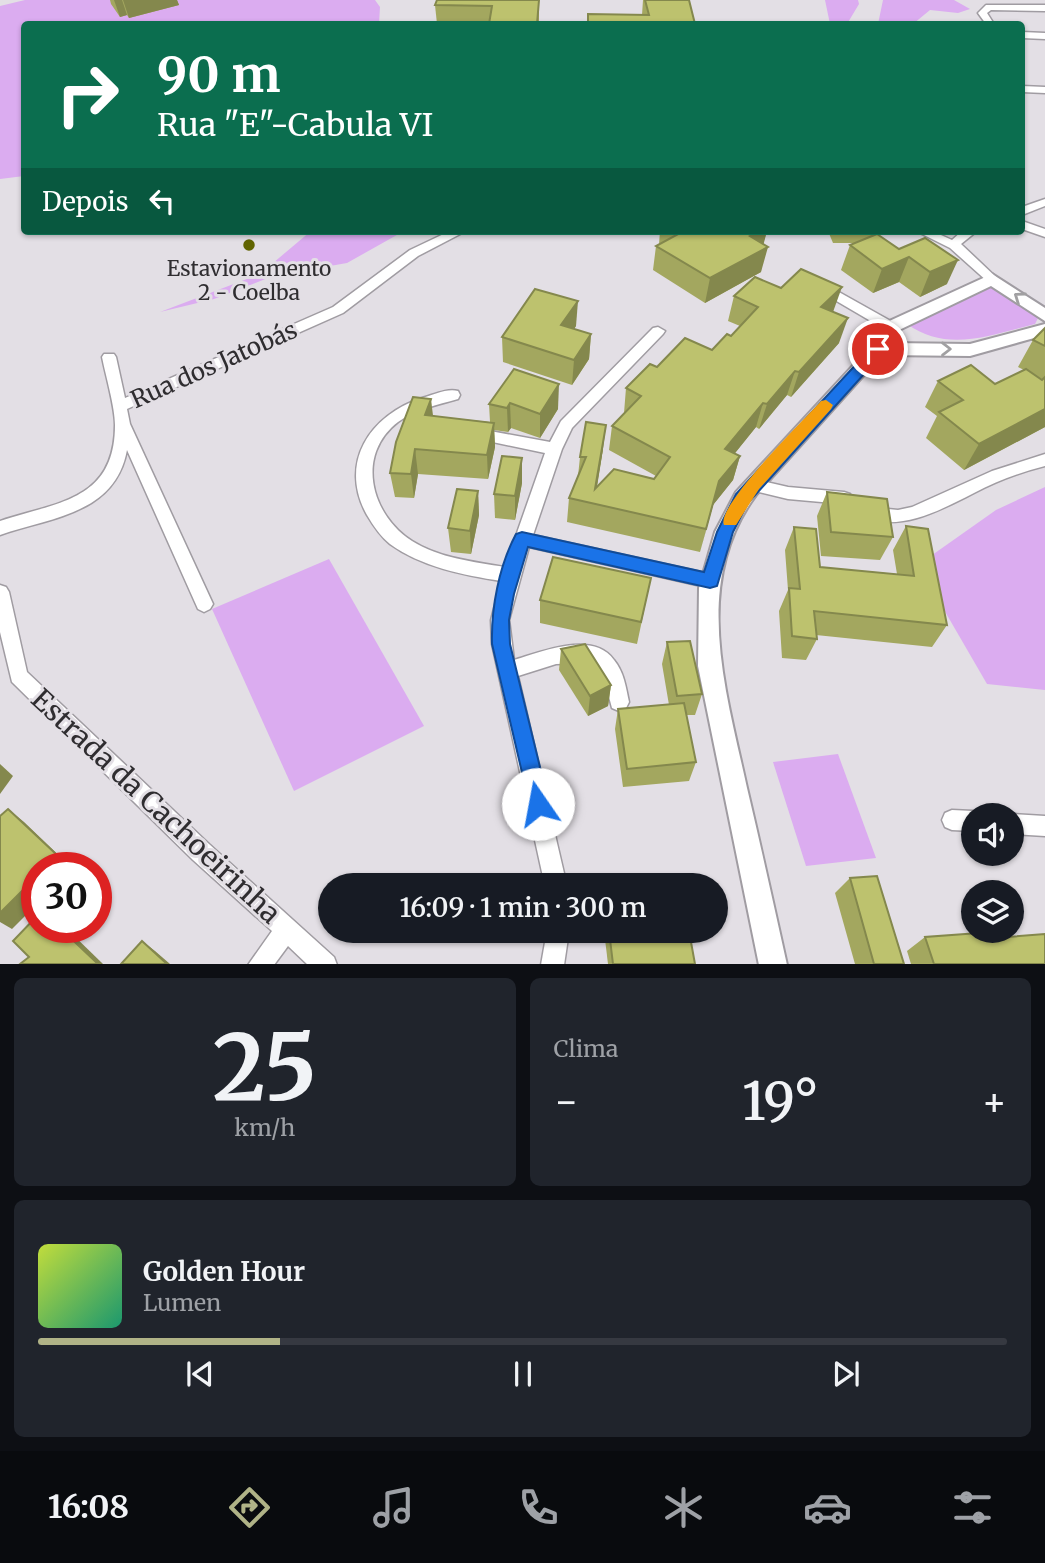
<!DOCTYPE html>
<html lang="pt">
<meta charset="utf-8">
<style>
:root{--surface:#171b24;--page:#20242c;--text:#f1f3f6;--muted:#9ea1a6;--line:#363941;--accent:#b0b387}
body{margin:0;font-family:Merriweather,serif;background:var(--page);color:var(--text);height:100vh;display:flex;flex-direction:column;font-size:26px;white-space:nowrap}
*{box-sizing:border-box;margin:0}
p{font-size:23px;color:var(--muted)}
.icon{flex:none;width:38px;height:38px;fill:none;stroke:currentColor;stroke-width:2;stroke-linecap:round;stroke-linejoin:round}
.map{position:relative;height:964px;overflow:hidden}
.sheet{display:flex;flex-direction:column;gap:14px;padding:14px;background:#0d0f14;flex:1}
.sheet>*{flex:none}
.hud{position:absolute;left:21px;top:21px;width:1004px;height:214px;border-radius:7px;box-shadow:0 2px 5px #0004;background:#0b6e4f;color:#fff;overflow:hidden}
.buttons{position:absolute;left:961px;top:803px;display:grid;gap:14px}
.buttons a{display:grid;place-items:center;width:63px;height:63px;border-radius:50%;background:var(--surface);box-shadow:0 2px 5px #0004;font-size:35px}
.speed{position:absolute;left:21px;top:852px;display:flex;gap:14px;font-size:35px;font-weight:700;text-align:center}
.speed>*{display:grid;place-content:center;width:91px;height:91px;border-radius:50%;background:var(--surface);box-shadow:0 2px 5px #0004;line-height:1}
.speed .limit{border:10px solid #d22;background:#fff;color:#111}
.pin{position:absolute;display:grid;place-items:center;width:60px;height:60px;color:#fff;margin:-30px;border:4px solid #fff;border-radius:50%;box-shadow:0 2px 7px #0007}
.me{position:absolute;width:77px;margin:-38px;rotate:348deg;stroke-linejoin:round;filter:drop-shadow(0 0 5px #0008)}
.turn{display:flex;align-items:center;gap:24px;height:147px;padding:0 21px;font-size:32px}
.turn .icon{width:91px;height:91px;stroke-width:2.5}
.turn b{display:block;font-size:49px;line-height:60px}
.then{display:flex;align-items:center;height:66px;padding:0 21px;background:#0003;gap:14px;font-size:26px}
.big{font-size:52px;font-weight:600;line-height:1.1}
.sheet .widget{flex:1;display:flex;flex-direction:column;justify-content:center;gap:10px;min-width:0;padding:0 24px;border-radius:10px;background:var(--page)}
.sheet .dial{align-items:center;gap:0}
.dial b{font-size:91px;line-height:1}
.song{display:flex;align-items:center;gap:21px}
.cover{width:84px;height:84px;border-radius:10px;background:linear-gradient(135deg,hsl(70 70% 55%),hsl(160 70% 35%))}
.played{height:7px;border-radius:4px;background:linear-gradient(90deg,var(--accent) 25%,var(--line) 25%)}
.keys{display:flex;justify-content:space-around;direction:ltr}
.heat{display:flex;justify-content:space-between;align-items:center;font-size:38px;direction:ltr}
.sheet .tiles{flex:1;display:grid;gap:14px;grid-template-columns:1fr 1fr}
.widget:last-child{grid-column:span 2}
.trip{position:absolute;left:318px;top:873px;width:410px;height:70px;border-radius:35px;background:var(--surface);box-shadow:0 2px 5px #0004;font-weight:600;line-height:70px;text-align:center}
.tabs{display:flex;height:112px;justify-content:space-around;align-items:center;background:#090b0e;color:var(--muted)}
.tabs .icon{width:49px;height:49px}
.tabs .current{color:var(--accent)}
.tabs b{font-size:32px;color:var(--text)}
.map>svg:first-child{display:block}
.green{fill:#dbacf0}
.lines{fill:none;stroke-linecap:round;stroke-linejoin:round}
.minor-casing{stroke:#a09ca2;stroke-width:3}
.tertiary-casing{stroke:#a09ca2;stroke-width:4}
.minor{fill:#fff;fill-rule:evenodd}
.tertiary{fill:#fff;fill-rule:evenodd}
.wall{fill:#a3a75f}
.shaded-wall{fill:#84884d}
.building{fill:#bdc26e;stroke:#84884d;stroke-width:2}
.oneway{stroke:#a1a0a2}
.route{fill:#1a73e8;stroke:#114b97;stroke-width:2}
.slow{fill:#f59e0b}
.poi-dot{fill:#616400;stroke:#e3dfe5;stroke-width:2.5}
.labels{text-anchor:middle;stroke-width:6;stroke-linejoin:round;paint-order:stroke}
.far-poi-label{font-size:21px;fill:#2f2d30;stroke:#e3dfe5}
.street-label{font-size:24px;fill:#2f2d30;stroke:#e3dfe5}
.near-street-label{font-size:28px;fill:#2f2d30;stroke:#e3dfe5}
</style>
<div class="map">
<svg width="1045" height="965" viewBox="0 0 1045 965">
<rect width="100%" height="100%" fill="#e3dfe5"/>
<g class="green">
<path d="M25 0H375L380 7 379 24H24V176L0 179V6Z"/>
<path d="M825 0H858L859 4 847 24H830Z"/>
<path d="M883 0H954L970 9 958 13 930 10 913 24H878Z"/>
<path d="M311 231H404L347 263 273 276 214 299 160 312 260 274Z"/>
<path d="M998 287 1038 318 1035 324C991 335 947 353 907 324L985 288Z"/>
<path d="M1045 487V690L987 684 918 565 996 510Z"/>
<path d="M329 559 424 726 294 791 212 609Z"/>
<path d="M838 754 876 858 806 866 773 762Z"/>
</g>
<g class="lines">
<g class="minor-casing">
<g id="minor">
<path d="M986 5H1045V11L991 10 987 13 994 24H986L978 13Z"/>
<path d="M1022 32 1045 33V39L1022 38Z"/>
<path d="M1022 86 1045 87V93L1022 92Z"/>
<path d="M1045 199V206L1022 215V207Z"/>
<path d="M1022 221 1045 229V237L1022 229Z"/>
<path d="M450 231H466L418 256 343 313 127 409 130 424 213 604 210 609 204 612 198 609 127 450C115 514 52 517 0 535V521C57 502 115 501 115 425 115 407 106 377 102 357L104 354H114L116 357 125 398 333 307 410 250Z"/>
<path d="M916 231H932L952 240 962 231H977L961 244 998 279 996 282H988L950 248Z"/>
<path d="M821 282 896 324 898 327 891 331 886 330 816 289 815 286Z"/>
<path d="M658 327 665 331 663 334 572 428 562 449 533 535 710 574 716 576 719 581 716 586 710 588 529 547 509 620 514 660C541 652 593 630 614 660 624 672 626 688 629 702L626 708 619 711 612 708 603 674 591 663 556 664 518 676 567 886H545L492 644 491 620 501 581C463 575 422 567 390 544 380 536 373 525 367 515 338 463 370 415 422 398 433 395 447 388 458 391L460 395 458 399C437 405 416 409 398 422 355 455 371 515 412 541 439 558 474 562 505 567L545 453 469 437 466 433 469 429 474 428 550 442 561 421 653 328Z"/>
<path d="M1045 454V466C1021 472 997 481 974 493 938 511 904 531 862 518L860 513 862 508 868 507 898 510 912 507 992 471Z"/>
<path d="M753 479 788 487 844 492 850 494 852 498 850 502 844 504 788 499 747 489 745 485 747 481Z"/>
<path d="M0 585 6 587 9 592 27 672 209 844 334 957 337 965H308L288 946 274 965H248L272 931 193 860 12 682 0 632Z"/>
<path d="M952 810 973 811 980 814 981 816H973V831L952 830 945 827 942 820 945 813Z"/>
<path d="M1012 814 1045 816V836L1012 834V816H1007Z"/>
<path d="M547 931H569L564 965H541Z"/>
</g>
</g>
<g class="tertiary-casing">
<path id="tertiary" d="M992 274 1045 308V321L991 286 897 331 890 343 970 344 1045 324V335L970 356 882 355 756 495C691 582 726 691 747 788 761 847 774 906 787 965H759L698 666 699 588 715 532 736 492 872 345 885 323Z"/>
</g>
<use href="#minor" class="minor"/>
<use href="#tertiary" class="tertiary"/>
</g>
<g class="wall">
<path d="M110 0H177L179 5 129 18 127 15 120 17 111 4Z"/>
<path d="M539 0V24H437L435 5Z"/>
<path d="M643 0H689L695 24H587L588 14 642 15Z"/>
<path d="M660 231H767L763 244 761 272 705 303 653 270 656 246 659 244Z"/>
<path d="M828 231H875L873 235 877 234 947 284 920 297 899 282 873 293 841 270 850 245 854 243H833Z"/>
<path d="M734 296 833 312 839 343 791 397 787 395 759 429 756 427 735 453 740 456 733 480 713 505 700 552 567 522 569 498 578 476 580 457 603 449 597 487 654 479 656 476 609 450 612 426 624 413 626 388 657 367 712 350 731 336 740 326 728 321Z"/>
<path d="M576 326 574 329 591 334 589 359 572 385 503 362 502 337Z"/>
<path d="M1045 328V427L964 470 926 438 937 416 925 407 938 381 995 384 1024 370 1018 367 1033 340Z"/>
<path d="M514 369 558 409 540 438 511 428 508 432 494 430 495 447 488 479 418 474 414 498 395 497 390 473 433 416 490 422 489 404Z"/>
<path d="M522 458V483L515 520 495 518 494 494Z"/>
<path d="M478 491 479 515 471 554 451 552 448 528Z"/>
<path d="M827 492 893 537 880 560 821 556 817 516Z"/>
<path d="M906 526 947 625 932 647 816 635 817 639 806 660 782 658 779 611 788 590 785 550 794 527 820 567 897 574 893 550Z"/>
<path d="M651 578 637 644 540 623V600Z"/>
<path d="M667 642 702 694 695 715H686L696 762 689 781 623 787 615 729 618 709 669 705 662 664Z"/>
<path d="M561 649 611 685 608 706 588 716 559 670Z"/>
<path d="M850 878 904 964H855L835 893Z"/>
<path d="M604 931H689L695 964H608Z"/>
<path d="M925 937H1008L1045 964H911L907 951Z"/>
</g>
<g class="shaded-wall">
<path d="M114 0H122L127 15 120 17Z"/>
<path d="M123 0H177L179 5 129 18Z"/>
<path d="M760 231H767L762 250 768 247 761 272 705 303 710 278 750 236Z"/>
<path d="M909 257 899 282 873 293 882 269Z"/>
<path d="M958 260 947 284 920 297 930 272Z"/>
<path d="M842 287 833 312 821 307Z"/>
<path d="M578 301 576 326 560 350 561 325Z"/>
<path d="M848 318 839 343 791 397 799 372Z"/>
<path d="M591 334 589 359 572 385 574 360Z"/>
<path d="M795 371 787 395 759 429 767 404Z"/>
<path d="M559 384 558 409 540 438V414Z"/>
<path d="M431 399 434 424 425 415Z"/>
<path d="M510 403 511 428 508 432 507 408Z"/>
<path d="M763 403 756 427 719 473 725 449Z"/>
<path d="M1045 409V427L964 470 979 444Z"/>
<path d="M494 423 495 447 488 479 487 455Z"/>
<path d="M606 425 603 449 594 504 595 489Z"/>
<path d="M415 449 418 474 414 498 411 474Z"/>
<path d="M740 456 733 480 713 505 700 552 719 481Z"/>
<path d="M522 458V483L515 520V496Z"/>
<path d="M478 491 479 515 471 554 470 531Z"/>
<path d="M611 685 608 706 588 716 590 696Z"/>
<path d="M0 764 13 776 0 794Z"/>
<path d="M8 809 24 822 72 868H45Z"/>
<path d="M37 876V904L12 929 0 922V913Z"/>
<path d="M60 928H66L103 964H98Z"/>
<path d="M142 941 155 951 170 964H167Z"/>
</g>
<g class="building">
<path d="M437 0H539L537 24H489L492 6 435 5Z"/>
<path d="M645 0H689L695 24H588V14L649 15Z"/>
<path d="M680 231H760L750 236 768 247 710 278 656 246 682 232Z"/>
<path d="M877 234 899 249 925 238 958 260 930 272 909 257 882 269 850 245Z"/>
<path d="M801 269 842 287 821 307 848 318 799 372 795 371 767 404 763 403 725 449 740 456 719 481 706 529 569 498 586 457H580L586 422 606 425 595 489 614 469 654 479 670 457 612 426 641 396 626 388 650 364 657 367 685 338 712 350 727 334 731 336 758 307 734 296 755 277 781 288Z"/>
<path d="M535 289 578 301 561 325 591 334 574 360 502 337Z"/>
<path d="M1045 328V346L1033 340Z"/>
<path d="M971 365 995 384 1026 369 1042 380 1045 377V409L979 444 939 412 963 400 938 381Z"/>
<path d="M514 369 559 384 540 414 510 403 507 408 489 404Z"/>
<path d="M413 397 431 399 425 415 494 423 487 455 415 449 411 474 390 473 396 442Z"/>
<path d="M502 456 522 458 515 496 494 494Z"/>
<path d="M457 489 478 491 470 531 448 528Z"/>
<path d="M827 492 887 499 893 537 831 532Z"/>
<path d="M906 526 928 529 947 625 814 611 817 639 792 636 789 588 800 589 794 527 816 529 820 567 914 576Z"/>
<path d="M553 557 651 578 641 622 540 600Z"/>
<path d="M690 641 702 694 677 696 667 642Z"/>
<path d="M585 644 611 685 590 696 561 649Z"/>
<path d="M684 703 696 762 627 769 618 709Z"/>
<path d="M8 809 57 855 45 868H37V876L0 913V816Z"/>
<path d="M877 876 904 964H874L850 878Z"/>
<path d="M37 916V928H60L98 964H20L29 957 13 941Z"/>
<path d="M609 931H689L695 964H613Z"/>
<path d="M1006 931 1008 937 1045 934V964H934L925 937Z"/>
<path d="M142 941 167 964H121Z"/>
</g>
<defs><path id="oneway-chevron" d="M-2-3.5L2.5 0L-2 3.5" fill="none" stroke-width="1.6" stroke-linecap="round" stroke-linejoin="round" transform="scale(1.75)"/></defs>
<g class="oneway">
<use href="#oneway-chevron" transform="translate(1019 297) rotate(-145)"/>
<use href="#oneway-chevron" transform="translate(946 349)"/>
</g>
<path class="route" d="M878 345 883 346V353L748 503 733 532 717 586 710 588 528 547 514 594 509 620 510 644 549 804 546 811 538 815 531 811 492 644C491 608 499 566 516 534L522 532 704 572 717 532 736 494 873 346Z"/>
<path class="slow" d="M826 400 833 405 831 409 759 489 736 525H724C715 507 805 419 821 401Z"/>
<circle class="poi-dot" cx="249" cy="245" r="7"/>
<g class="labels">
<g class="far-poi-label">
<text x="249" y="276">Estavionamento<tspan x="249" dy="24">2 - Coelba</tspan></text>
</g>
<g class="street-label">
<text transform="translate(214 365) rotate(-24)" y="8">Rua dos Jatobás</text>
</g>
<g class="near-street-label">
<text transform="translate(156 806) rotate(43)" y="10">Estrada da Cachoeirinha</text>
</g>
</g>
</svg>
<div class="buttons">
<a><svg class="icon" aria-label="sound" viewBox="0 0 24 24"><path d="M4 9h4l5-4v14l-5-4H4zM17 9q2 3 0 6"/></svg></a>
<a><svg class="icon" aria-label="layers" viewBox="0 0 24 24"><path d="M12 4l9 5-9 5-9-5zM3 14l9 5 9-5"/></svg></a>
</div>
<div class="speed"><div class="limit">30</div></div>
<div class="pin" style="left:878px;top:349px;background:#d93025"><svg class="icon" aria-label="arrive" viewBox="0 0 24 24"><path d="M6 21V4h12l-3 4 3 4H6"/></svg></div>
<svg class="me" style="left:538px;top:804px" viewBox="-20 -20 40 40"><circle r="19" fill="#fff"/><path d="M0-13L10 11 0 6-10 11z" fill="#1a73e8"/></svg>
<div class="trip">16:09 · 1 min · 300 m</div>
<div class="hud">
<div class="turn"><svg class="icon" aria-label="right" viewBox="0 0 24 24"><path d="M7 20v-9h11M14 6l5 5-5 5"/></svg><div><b>90 m</b>Rua &quot;E&quot;-Cabula VI</div></div>
<div class="then">Depois<svg class="icon" aria-label="left" viewBox="0 0 24 24"><path d="M17 20v-9H6M10 6l-5 5 5 5"/></svg></div>
</div>
</div>
<section class="sheet">
<div class="tiles">
<div class="widget dial"><b>25</b><p>km/h</p></div>
<div class="widget"><p>Clima</p>
<div class="heat"><a>−</a><b class="big">19°</b><a>+</a></div>
</div>
<div class="widget">
<div class="song"><i class="cover"></i><div><b>Golden Hour</b><p>Lumen</p></div></div>
<div class="played"></div>
<div class="keys"><svg class="icon" aria-label="previous" viewBox="0 0 24 24"><path d="M18 5L8 12l10 7zM5 5v14"/></svg><svg class="icon" aria-label="pause" viewBox="0 0 24 24"><path d="M8 5v14M16 5v14"/></svg><svg class="icon" aria-label="next" viewBox="0 0 24 24"><path d="M6 5l10 7-10 7zM19 5v14"/></svg></div>
</div>
</div>
</section>
<nav class="tabs">
<b>16:08</b>
<svg class="icon current" aria-label="directions" viewBox="0 0 24 24"><path d="M12 3l9 9-9 9-9-9zM9 14v-3h6M13 9l2 2-2 2"/></svg>
<svg class="icon" aria-label="music" viewBox="0 0 24 24"><path d="M9 18V5l10-2v13"/><circle cx="6" cy="18" r="3"/><circle cx="16" cy="16" r="3"/></svg>
<svg class="icon" aria-label="phone" viewBox="0 0 24 24"><path d="M5 4h4l2 5-3 2q2 4 5 5l2-3 5 2v4C11 20 4 13 5 4z"/></svg>
<svg class="icon" aria-label="climate" viewBox="0 0 24 24"><path d="M12 3v18M4 7l16 10M4 17L20 7"/></svg>
<svg class="icon" aria-label="car" viewBox="0 0 24 24"><path d="M5 17H2v-5l4-1 3-4h7l3 4 3 1v5h-3M9 17h6M6 11h13"/><circle cx="7" cy="17" r="2"/><circle cx="17" cy="17" r="2"/></svg>
<svg class="icon" aria-label="filters" viewBox="0 0 24 24"><path d="M4 7h16M4 17h16"/><circle cx="9" cy="7" r="2"/><circle cx="15" cy="17" r="2"/></svg>
</nav>
